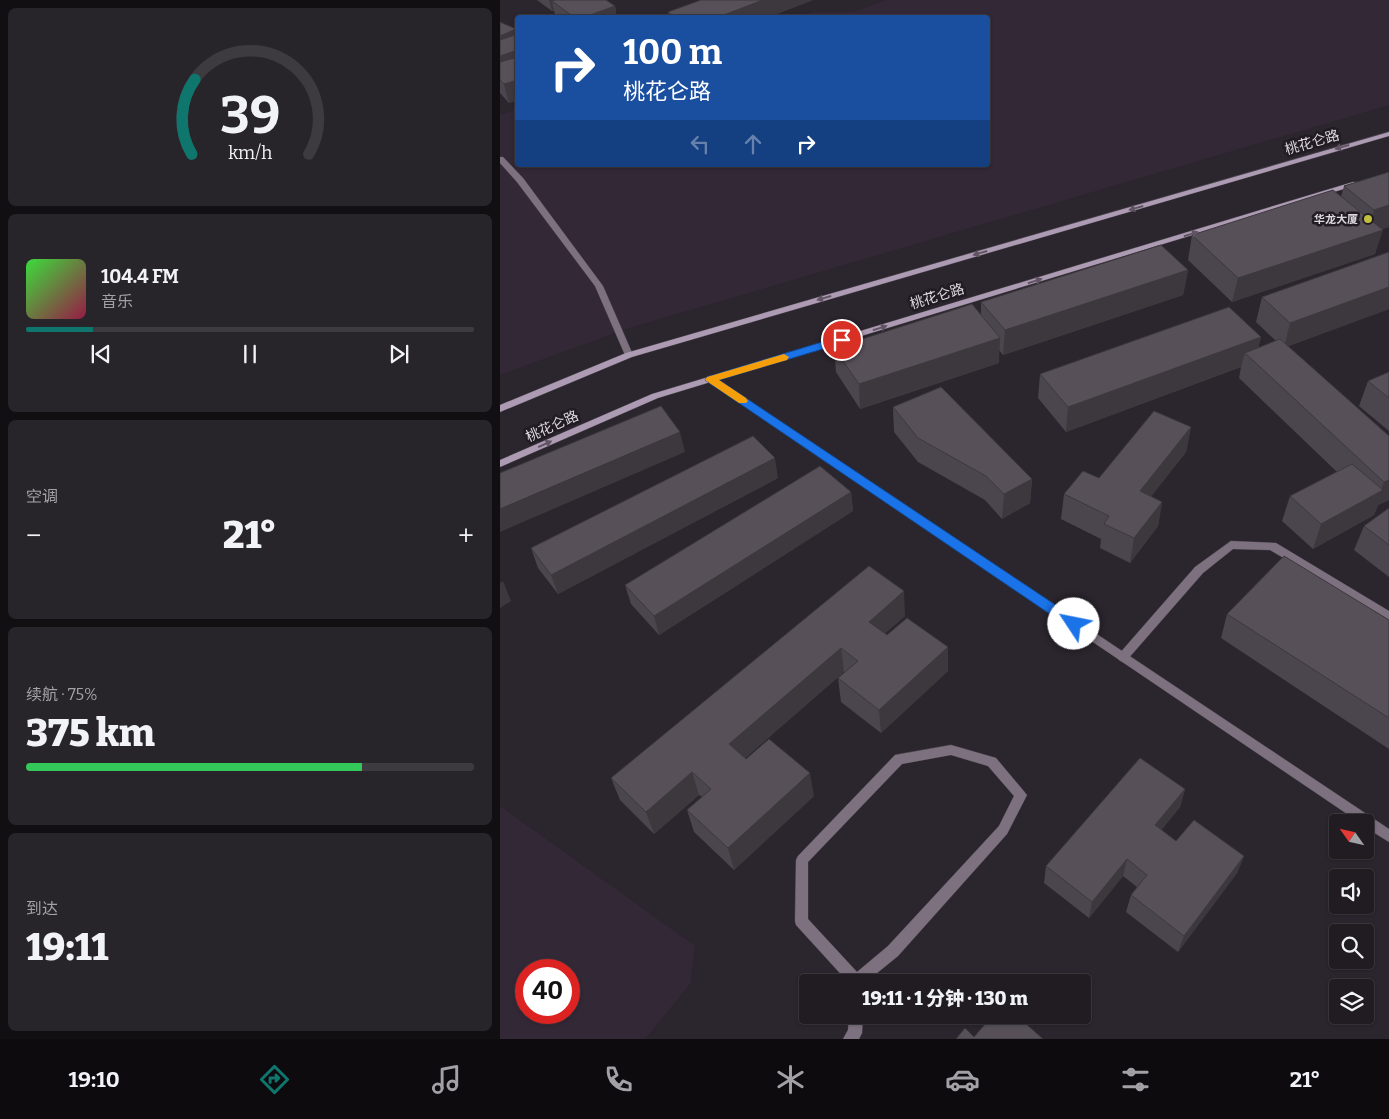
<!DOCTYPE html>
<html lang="zh">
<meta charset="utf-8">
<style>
:root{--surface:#201c22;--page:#28252a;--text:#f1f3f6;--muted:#a2a1a5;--line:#3d3a40;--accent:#0f766e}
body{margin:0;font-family:Bitter,"Noto Sans SC",serif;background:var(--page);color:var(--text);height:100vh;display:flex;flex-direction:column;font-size:19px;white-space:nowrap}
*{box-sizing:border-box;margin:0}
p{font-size:16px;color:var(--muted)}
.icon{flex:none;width:28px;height:28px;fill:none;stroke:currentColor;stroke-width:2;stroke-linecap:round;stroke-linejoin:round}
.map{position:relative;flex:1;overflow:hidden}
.sheet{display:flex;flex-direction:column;gap:8px;padding:8px;background:#120f13;width:500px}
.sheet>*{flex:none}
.top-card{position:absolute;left:15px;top:15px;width:475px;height:152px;border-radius:5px;box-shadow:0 1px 4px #0004,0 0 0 1px var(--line);background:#1a4fa0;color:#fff;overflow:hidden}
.needle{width:32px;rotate:304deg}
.controls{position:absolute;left:829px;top:814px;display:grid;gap:10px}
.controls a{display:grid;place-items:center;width:45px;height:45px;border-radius:5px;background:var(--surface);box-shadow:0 1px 4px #0004,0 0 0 1px var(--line);font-size:25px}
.speed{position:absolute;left:15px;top:959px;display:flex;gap:10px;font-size:25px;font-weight:700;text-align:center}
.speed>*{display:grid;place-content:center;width:65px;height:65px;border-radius:50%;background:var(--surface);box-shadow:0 1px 4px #0004,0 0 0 1px var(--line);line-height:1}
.speed .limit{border:8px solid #d22;background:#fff;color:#111}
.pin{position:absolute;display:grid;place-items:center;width:42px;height:42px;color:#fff;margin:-21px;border:2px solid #fff;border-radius:50%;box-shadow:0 1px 5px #0007}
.me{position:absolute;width:55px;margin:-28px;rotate:304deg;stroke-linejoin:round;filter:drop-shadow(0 0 4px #0008)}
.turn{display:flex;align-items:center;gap:18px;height:105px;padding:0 25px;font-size:22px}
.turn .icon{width:65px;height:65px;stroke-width:2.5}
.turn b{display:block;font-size:35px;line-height:42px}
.lanes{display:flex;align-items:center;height:48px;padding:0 25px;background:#0003;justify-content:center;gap:25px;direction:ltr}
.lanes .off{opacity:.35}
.big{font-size:38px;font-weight:800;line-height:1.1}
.sheet .tile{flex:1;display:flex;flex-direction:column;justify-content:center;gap:8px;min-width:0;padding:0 18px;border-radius:8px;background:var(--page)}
.sheet .dial{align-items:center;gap:0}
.dial svg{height:130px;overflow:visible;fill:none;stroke:var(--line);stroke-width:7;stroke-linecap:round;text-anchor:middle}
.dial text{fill:var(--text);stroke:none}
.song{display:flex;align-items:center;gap:15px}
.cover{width:60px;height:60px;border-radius:8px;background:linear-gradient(135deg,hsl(120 70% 55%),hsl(340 70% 35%))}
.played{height:5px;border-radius:2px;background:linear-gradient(90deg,var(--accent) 15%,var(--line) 15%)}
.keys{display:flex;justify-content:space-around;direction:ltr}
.heat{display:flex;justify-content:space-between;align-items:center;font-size:28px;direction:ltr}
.charge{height:8px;border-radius:4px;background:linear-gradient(90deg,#34c759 75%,var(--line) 0)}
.trip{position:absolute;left:299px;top:974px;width:292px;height:50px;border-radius:5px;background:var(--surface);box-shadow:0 1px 4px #0004,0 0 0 1px var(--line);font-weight:800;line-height:50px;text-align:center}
.dock{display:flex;height:80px;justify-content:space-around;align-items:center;background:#0d0b0e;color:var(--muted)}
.dock .icon{width:35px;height:35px}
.dock .selected{color:var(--accent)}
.dock b{font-size:22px;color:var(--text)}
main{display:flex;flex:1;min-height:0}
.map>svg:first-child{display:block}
.built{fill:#332836;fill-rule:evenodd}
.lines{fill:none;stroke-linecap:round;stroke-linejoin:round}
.minor-casing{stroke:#474249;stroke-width:1}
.tertiary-casing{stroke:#474249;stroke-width:1}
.secondary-casing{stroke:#474249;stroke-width:1}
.minor{fill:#7d7180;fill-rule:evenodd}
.tertiary{fill:#7d7180;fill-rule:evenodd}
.secondary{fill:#ad9bb3;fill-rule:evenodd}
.wall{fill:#4b454d}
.shaded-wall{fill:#3d383e}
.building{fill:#575059;stroke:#3d383e}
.oneway{fill:#615564}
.route{fill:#1a73e8;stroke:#114b97}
.slow{fill:#f59e0b}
.poi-dot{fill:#c1be40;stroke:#221b24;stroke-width:2}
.labels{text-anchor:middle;stroke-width:5;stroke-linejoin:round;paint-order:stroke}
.far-poi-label{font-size:11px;font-weight:bold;fill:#ddd8de;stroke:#221b24;text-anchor:end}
.street-label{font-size:14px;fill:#ddd8de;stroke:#221b24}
</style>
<main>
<section class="sheet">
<div class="tile dial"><svg viewBox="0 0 100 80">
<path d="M14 69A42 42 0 1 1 86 69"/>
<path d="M14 69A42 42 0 0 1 16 23" stroke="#0f766e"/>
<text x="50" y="56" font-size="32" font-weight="700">39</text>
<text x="50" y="72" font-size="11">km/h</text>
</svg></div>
<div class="tile">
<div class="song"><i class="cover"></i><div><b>104.4 FM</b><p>音乐</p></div></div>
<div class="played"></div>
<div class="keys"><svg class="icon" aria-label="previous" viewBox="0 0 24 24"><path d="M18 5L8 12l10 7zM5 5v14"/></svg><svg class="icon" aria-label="pause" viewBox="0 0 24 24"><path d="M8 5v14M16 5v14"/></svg><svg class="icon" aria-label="next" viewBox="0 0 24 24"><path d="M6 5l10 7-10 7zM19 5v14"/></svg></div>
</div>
<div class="tile"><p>空调</p>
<div class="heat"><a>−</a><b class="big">21°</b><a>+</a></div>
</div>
<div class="tile"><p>续航 · 75%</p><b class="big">375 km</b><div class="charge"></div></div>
<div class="tile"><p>到达</p><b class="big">19:11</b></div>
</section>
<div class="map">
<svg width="889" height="1039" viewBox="0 0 889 1039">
<rect width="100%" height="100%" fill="#2b252d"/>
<g class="built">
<path d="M386 0H889V105L129 328 0 375V115L17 109 18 165H488V18L297 17 313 12H353Z"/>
<path d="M0 806 195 946 190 984 145 1039H0ZM26 970H69V1012H26Z"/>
</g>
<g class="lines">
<g class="minor-casing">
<g id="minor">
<path d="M0 157H3L23 178 103 286 133 355 132 357H126L125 355 95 286 17 182 0 163Z"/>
<path d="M731 541 776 543 889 611V620L770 550 733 549 703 573 627 660 623 662 619 660 617 657 619 654 695 567Z"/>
<path d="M451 745 496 758 527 795 507 834 398 956 366 982H348L296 925 295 921 296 860 298 856 395 755ZM451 755 488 766 514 796 499 826 388 946 357 972 308 919V862L402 764Z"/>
<path d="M349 1015H363L362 1033 359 1039H343L348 1030Z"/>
</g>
</g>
<g class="tertiary-casing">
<path id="tertiary" d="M210 376 889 829V842L865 827V822H859L207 381 206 379 207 377Z"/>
</g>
<g class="secondary-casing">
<g id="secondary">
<path d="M889 132V136L132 357 0 412V405L126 353Z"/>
<path d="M853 182H859L860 184 158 398 0 467V460L152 394Z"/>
</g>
</g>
<use href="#minor" class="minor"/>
<use href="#tertiary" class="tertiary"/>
<use href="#secondary" class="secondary"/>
</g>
<g class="wall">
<path d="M37 0H106L115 6 117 18H60L55 14 54 11H52Z"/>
<path d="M313 0 266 18H169L168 12Z"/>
<path d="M0 22 18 34V100L9 103 0 93Z"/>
<path d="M889 172V227L882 229 875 254 732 302 688 260 692 235 841 197 844 186Z"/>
<path d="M889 252V309L788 346 889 436V500L878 505 874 515 813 549 782 521 790 496 837 472 739 378 741 367 566 432 538 398 540 374 761 337 758 348 776 341 756 322 762 297Z"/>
<path d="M688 270 683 295 503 355 499 350V363L360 409 336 372 334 348 481 315V302Z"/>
<path d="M889 372V431L859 406 868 381Z"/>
<path d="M393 407 532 479 530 503 502 519 485 500 418 462 394 432Z"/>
<path d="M691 427 686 452 651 496 662 502 658 526 630 563 600 548 601 539 561 519 564 494 599 478Z"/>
<path d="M278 478 58 594 38 568 31 548Z"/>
<path d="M351 492 353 511 159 635 131 604 125 585Z"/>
<path d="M889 508V577L854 550 864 526Z"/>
<path d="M369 566 405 616 385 633 387 635 448 647V671L381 733 341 702 338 678 345 673 344 672 245 758 314 796 234 870 194 832 187 810 202 797 199 795 154 834 120 800 111 778Z"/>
<path d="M727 614 889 620V749L721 638Z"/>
<path d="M685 789 680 807 661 830 676 841 744 856 737 873 678 952 626 912 631 895 637 887 623 876 589 918 544 883 546 866Z"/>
</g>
<g class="shaded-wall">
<path d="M49 0H87L52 1 54 11H52Z"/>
<path d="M263 0H313L266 18H216Z"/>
<path d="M115 6 117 18H82Z"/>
<path d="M16 29 18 36 0 51V36Z"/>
<path d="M18 50V64L0 70V56Z"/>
<path d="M18 80V100L9 103 4 84Z"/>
<path d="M889 205V227L867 235 874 210Z"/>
<path d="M883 230 875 254 732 302 738 278Z"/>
<path d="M688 270 683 295 503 355 505 330Z"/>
<path d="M889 287V309L784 348 790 323Z"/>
<path d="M761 337 754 362 745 353 741 367 566 432 568 407Z"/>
<path d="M500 338 499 363 360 409 359 384Z"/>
<path d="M691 427 686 452 636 516 640 491Z"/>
<path d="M180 432 185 452 0 532V509Z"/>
<path d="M275 458 278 478 58 594 51 575Z"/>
<path d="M532 479 530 503 502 519 504 494Z"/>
<path d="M889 480V500L878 505 874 515 813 549 821 524 880 492 884 482Z"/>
<path d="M351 492 353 511 159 635 154 616Z"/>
<path d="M662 502 658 526 630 563 634 538Z"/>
<path d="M3 581 11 601 0 608V583Z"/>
<path d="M404 591 405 616 371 646 369 622Z"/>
<path d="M448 647V671L381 733 379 710Z"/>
<path d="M341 648 344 672 235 766 229 744Z"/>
<path d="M192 772 199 795 154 834 146 812Z"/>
<path d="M310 773 314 796 234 870 228 848Z"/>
<path d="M685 789 680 807 651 843 655 825Z"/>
<path d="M744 856 737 873 678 952 684 936Z"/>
<path d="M627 859 623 876 589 918 592 902Z"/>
</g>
<g class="building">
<path d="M55 0H106L115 6 82 18H75L52 1Z"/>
<path d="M201 0H263L216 18H176L168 12Z"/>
<path d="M0 22 16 29 0 36Z"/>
<path d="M18 34V50L0 56V40Z"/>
<path d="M18 57V80L4 84 0 80V62Z"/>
<path d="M889 172V205L874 210 844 186Z"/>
<path d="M833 190 883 230 738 278 692 235Z"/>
<path d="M661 245 688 270 505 330 481 302Z"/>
<path d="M889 252V287L790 323 762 297Z"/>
<path d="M472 304 500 338 359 384 334 348Z"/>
<path d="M729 307 761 337 568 407 540 374Z"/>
<path d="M780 339 889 436V480L884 482 745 353Z"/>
<path d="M889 372V398L868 381Z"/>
<path d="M441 387 532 479 504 494 486 476 418 438 393 407Z"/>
<path d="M161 406 180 432 0 509V473Z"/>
<path d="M654 411 691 427 640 491 662 502 634 538 604 524 609 516 564 494 583 471 599 478Z"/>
<path d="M253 436 275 458 51 575 31 548Z"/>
<path d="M852 464 883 490 821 524 790 496Z"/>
<path d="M320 466 351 492 154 616 125 585Z"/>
<path d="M889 508V545L864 526Z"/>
<path d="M784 556 889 620V718L727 614Z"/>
<path d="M369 566 404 591 369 622 387 635 407 618 448 647 379 710 338 678 358 661 341 648 229 744 246 759 269 739 310 773 228 848 187 810 211 789 192 772 146 812 111 778Z"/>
<path d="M640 758 685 789 655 825 676 841 694 820 744 856 684 936 631 895 647 875 627 859 592 902 546 866Z"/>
<path d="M493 1015H502L504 1017 505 1015H516L543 1039H456L465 1028 474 1037Z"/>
</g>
<defs><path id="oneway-solid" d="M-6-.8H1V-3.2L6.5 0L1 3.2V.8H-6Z" transform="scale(1.25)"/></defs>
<g class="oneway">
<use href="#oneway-solid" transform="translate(842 147) rotate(164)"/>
<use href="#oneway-solid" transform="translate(636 208) rotate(164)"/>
<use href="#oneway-solid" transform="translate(691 234) rotate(-17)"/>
<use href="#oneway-solid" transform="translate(480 253) rotate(164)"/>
<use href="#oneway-solid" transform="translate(535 281) rotate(-17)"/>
<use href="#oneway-solid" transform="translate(324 298) rotate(164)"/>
<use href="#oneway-solid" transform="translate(380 328) rotate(-17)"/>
<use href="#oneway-solid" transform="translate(45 444) rotate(-24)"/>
</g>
<path class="route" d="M342 336 346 337V342L219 380 578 620 580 624 578 627H569L205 380 207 377Z"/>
<path class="slow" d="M284 354 289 357 287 360 219 380 246 398 248 401 246 403H239L205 380 207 377Z"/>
<circle class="poi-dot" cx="868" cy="219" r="5"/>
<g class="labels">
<g class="far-poi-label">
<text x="858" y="223">华龙大厦</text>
</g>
<g class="street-label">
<text transform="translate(812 142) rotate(-16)" y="5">桃花仑路</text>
<text transform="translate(437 296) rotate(-17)" y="5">桃花仑路</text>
<text transform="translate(52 426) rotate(-24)" y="5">桃花仑路</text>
</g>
</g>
</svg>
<div class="controls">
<a><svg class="needle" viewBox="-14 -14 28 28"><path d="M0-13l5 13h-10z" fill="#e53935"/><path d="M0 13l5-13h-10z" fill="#a2a1a5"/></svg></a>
<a><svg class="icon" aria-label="sound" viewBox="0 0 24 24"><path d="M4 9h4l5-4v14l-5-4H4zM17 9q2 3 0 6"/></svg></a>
<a><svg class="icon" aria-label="search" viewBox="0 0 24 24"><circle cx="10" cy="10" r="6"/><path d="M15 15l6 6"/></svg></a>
<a><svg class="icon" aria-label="layers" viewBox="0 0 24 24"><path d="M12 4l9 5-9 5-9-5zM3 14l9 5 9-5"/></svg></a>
</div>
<div class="speed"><div class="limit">40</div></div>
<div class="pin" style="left:342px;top:340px;background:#d93025"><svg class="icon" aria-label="arrive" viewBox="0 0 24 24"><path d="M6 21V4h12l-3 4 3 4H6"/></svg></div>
<svg class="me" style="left:574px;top:624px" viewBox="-20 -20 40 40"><circle r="19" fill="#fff"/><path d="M0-13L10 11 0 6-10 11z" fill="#1a73e8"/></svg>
<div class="trip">19:11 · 1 分钟 · 130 m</div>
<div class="top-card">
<div class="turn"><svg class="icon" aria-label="right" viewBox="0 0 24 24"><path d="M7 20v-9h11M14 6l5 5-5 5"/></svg><div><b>100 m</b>桃花仑路</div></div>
<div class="lanes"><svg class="icon off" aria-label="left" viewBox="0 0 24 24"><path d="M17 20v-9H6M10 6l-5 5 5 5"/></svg><svg class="icon off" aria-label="ahead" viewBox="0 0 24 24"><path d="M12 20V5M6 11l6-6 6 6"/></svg><svg class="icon" aria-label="right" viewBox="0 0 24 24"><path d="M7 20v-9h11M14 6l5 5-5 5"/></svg></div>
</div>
</div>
</main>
<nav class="dock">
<b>19:10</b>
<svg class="icon selected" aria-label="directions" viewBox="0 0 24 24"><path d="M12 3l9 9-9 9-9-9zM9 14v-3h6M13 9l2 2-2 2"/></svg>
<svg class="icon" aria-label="music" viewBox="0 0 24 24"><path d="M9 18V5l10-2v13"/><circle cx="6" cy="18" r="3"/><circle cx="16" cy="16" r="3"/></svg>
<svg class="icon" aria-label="phone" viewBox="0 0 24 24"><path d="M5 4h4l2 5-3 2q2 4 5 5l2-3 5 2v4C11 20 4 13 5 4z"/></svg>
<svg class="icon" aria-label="climate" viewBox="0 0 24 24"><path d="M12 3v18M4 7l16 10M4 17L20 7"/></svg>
<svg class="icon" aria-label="car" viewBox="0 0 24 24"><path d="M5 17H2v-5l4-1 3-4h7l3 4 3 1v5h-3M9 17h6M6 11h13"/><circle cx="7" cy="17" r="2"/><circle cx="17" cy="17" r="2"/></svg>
<svg class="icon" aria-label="filters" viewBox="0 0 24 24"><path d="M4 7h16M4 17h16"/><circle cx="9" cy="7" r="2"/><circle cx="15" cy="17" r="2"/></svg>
<b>21°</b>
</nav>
